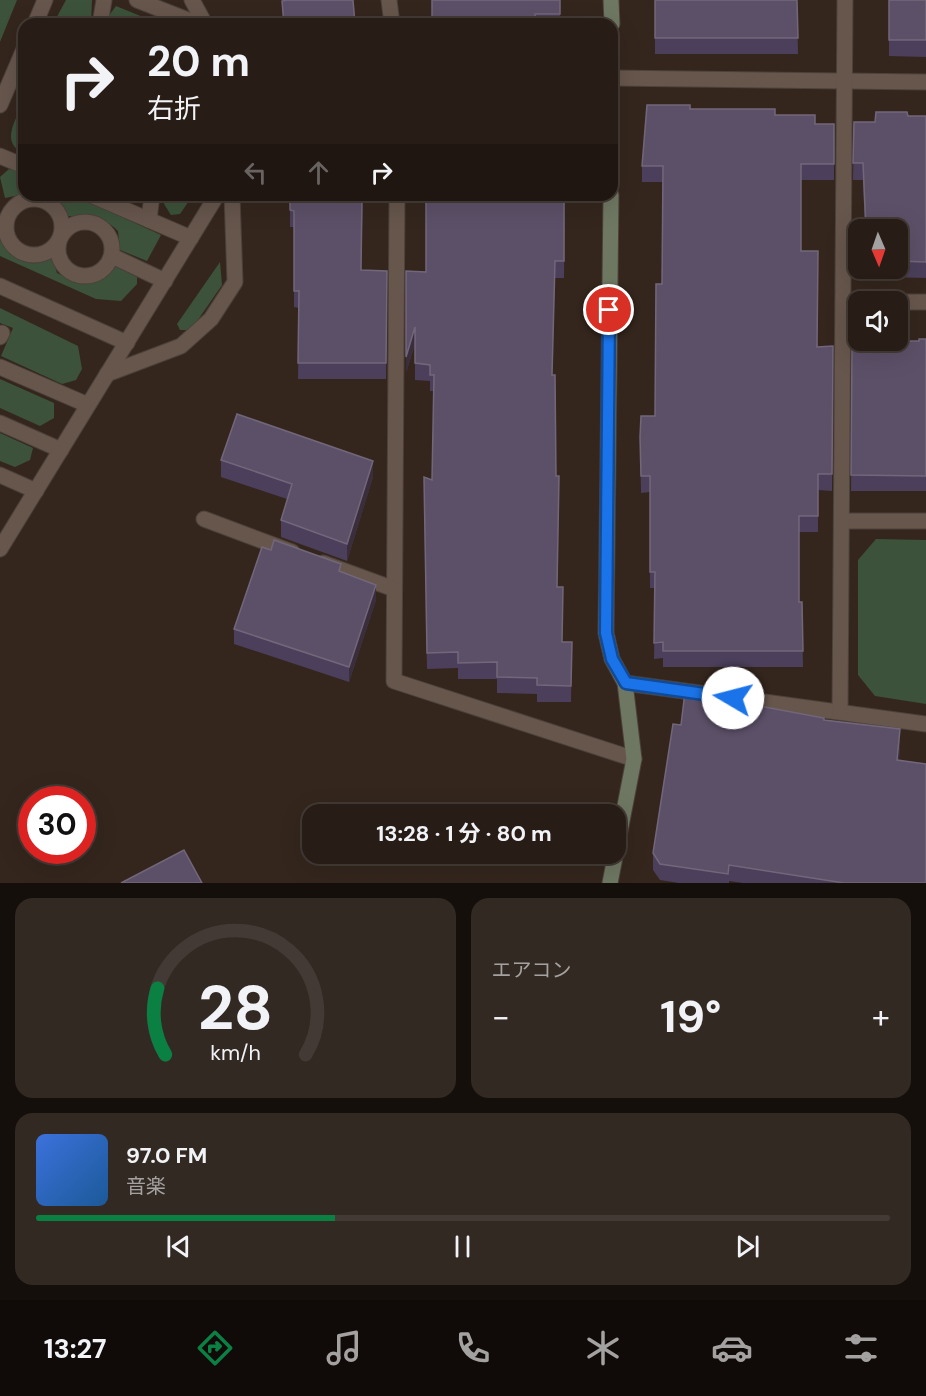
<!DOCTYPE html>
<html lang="ja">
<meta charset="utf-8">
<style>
:root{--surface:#271c16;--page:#332923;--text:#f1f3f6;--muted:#a4a1a1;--line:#433a35;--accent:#0b8043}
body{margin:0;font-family:"DM Sans","Noto Sans JP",sans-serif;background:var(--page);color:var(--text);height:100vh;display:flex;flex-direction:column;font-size:22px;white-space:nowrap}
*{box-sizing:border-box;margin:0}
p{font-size:20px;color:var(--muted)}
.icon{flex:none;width:33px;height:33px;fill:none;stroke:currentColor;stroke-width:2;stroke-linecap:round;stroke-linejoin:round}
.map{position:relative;height:883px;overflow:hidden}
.sheet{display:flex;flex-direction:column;gap:15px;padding:15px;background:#150f0c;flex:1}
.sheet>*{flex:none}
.hud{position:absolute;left:18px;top:18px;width:600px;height:183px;border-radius:18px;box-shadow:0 6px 24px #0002,0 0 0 2px var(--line);background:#271c16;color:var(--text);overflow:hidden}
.needle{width:39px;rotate:178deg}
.buttons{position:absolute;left:848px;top:219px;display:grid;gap:12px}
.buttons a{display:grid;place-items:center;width:60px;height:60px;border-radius:12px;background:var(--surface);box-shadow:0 6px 24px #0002,0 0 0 2px var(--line);font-size:30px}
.speed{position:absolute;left:18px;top:786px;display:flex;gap:12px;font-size:30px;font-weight:700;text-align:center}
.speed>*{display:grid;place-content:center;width:78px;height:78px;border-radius:50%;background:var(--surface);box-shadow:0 6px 24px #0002,0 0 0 2px var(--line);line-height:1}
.speed .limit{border:9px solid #d22;background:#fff;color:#111}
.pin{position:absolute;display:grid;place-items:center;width:51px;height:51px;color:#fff;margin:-26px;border:3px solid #fff;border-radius:50%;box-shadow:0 2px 6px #0007}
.me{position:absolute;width:66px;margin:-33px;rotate:278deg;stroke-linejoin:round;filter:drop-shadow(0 0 4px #0008)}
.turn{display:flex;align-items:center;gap:21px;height:126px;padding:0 30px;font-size:27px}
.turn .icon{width:78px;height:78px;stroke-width:2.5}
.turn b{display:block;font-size:42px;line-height:51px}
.lanes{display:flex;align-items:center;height:57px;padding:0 30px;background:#0003;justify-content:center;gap:30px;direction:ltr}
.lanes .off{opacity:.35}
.big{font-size:45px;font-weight:700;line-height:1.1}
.sheet .tile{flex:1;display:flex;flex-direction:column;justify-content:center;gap:9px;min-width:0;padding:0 21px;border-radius:18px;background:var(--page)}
.sheet .dial{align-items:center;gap:0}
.dial svg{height:156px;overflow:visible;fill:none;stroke:var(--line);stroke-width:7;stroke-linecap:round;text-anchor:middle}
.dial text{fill:var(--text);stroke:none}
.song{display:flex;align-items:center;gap:18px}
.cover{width:72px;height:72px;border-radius:9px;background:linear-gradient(135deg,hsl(220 70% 55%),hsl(210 70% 35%))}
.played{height:6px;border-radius:3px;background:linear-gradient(90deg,var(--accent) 35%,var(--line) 35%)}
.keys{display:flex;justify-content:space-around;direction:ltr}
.heat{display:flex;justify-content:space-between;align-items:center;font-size:33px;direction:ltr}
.sheet .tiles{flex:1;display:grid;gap:15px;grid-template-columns:1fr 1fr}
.tile:last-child{grid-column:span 2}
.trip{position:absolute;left:302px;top:804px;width:324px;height:60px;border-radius:18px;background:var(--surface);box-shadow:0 6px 24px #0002,0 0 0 2px var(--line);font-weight:700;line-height:60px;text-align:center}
.tabs{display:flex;height:96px;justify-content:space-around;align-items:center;background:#100b09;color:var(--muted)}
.tabs .icon{width:42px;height:42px}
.tabs .selected{color:var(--accent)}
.tabs b{font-size:27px;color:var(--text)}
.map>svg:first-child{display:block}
.green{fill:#3c523a}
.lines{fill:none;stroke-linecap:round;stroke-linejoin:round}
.lane-casing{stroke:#4c413a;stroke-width:17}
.street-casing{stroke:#4c413a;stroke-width:17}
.secondary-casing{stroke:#4c413a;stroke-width:17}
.lane{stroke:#66564c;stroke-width:15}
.street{stroke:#66564c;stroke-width:15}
.secondary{stroke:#6e7762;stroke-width:15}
.wall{fill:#4b3f5b}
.shaded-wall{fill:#3b2e3c}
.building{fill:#5c5068;stroke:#72677a;stroke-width:1.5}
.route-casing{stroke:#114b97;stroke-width:15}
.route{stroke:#1a73e8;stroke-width:10}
</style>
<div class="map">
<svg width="926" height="883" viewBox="0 0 926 883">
<rect width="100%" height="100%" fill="#34261d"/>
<g class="green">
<path d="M0 0H17L0 42Z"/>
<path d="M66 0H92L91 24H53Z"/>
<path d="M116 6 160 24H108V17Z"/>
<path d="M24 102V154C0 142 15 121 24 102Z"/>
<path d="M9 169 24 172V194L5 198 0 177Z"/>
<path d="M51 195H74L161 235 147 261 120 250 118 231C103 216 89 216 68 216L61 203Z"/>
<path d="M165 195H193L180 214 171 215 164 204Z"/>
<path d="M0 219C1 224 0 232 2 238 7 262 33 259 52 257L57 273C85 286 91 283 115 266L137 277V284L121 301 96 299 0 256Z"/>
<path d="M220 262 222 285 191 330H180L177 324Z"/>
<path d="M0 308 78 346 82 369 76 380 62 384 1 356 13 328 0 323Z"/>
<path d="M0 379 54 403V418L40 426 0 408Z"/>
<path d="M0 433 33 448 30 460 15 467 0 461Z"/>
<path d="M876 539 926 540V704L875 696 858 675V560Z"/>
</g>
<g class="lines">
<g class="lane-casing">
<g id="lane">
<path d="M137 0 198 24"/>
<path d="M192 0 205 24"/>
<path d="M35 24 45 0"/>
<path d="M100 24 104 0"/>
<path d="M0 105 24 49"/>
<path d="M0 156 24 166"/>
<path d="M91 195 191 238"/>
<circle cx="34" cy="227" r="28"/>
<path d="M149 220 152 195"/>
<circle cx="85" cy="249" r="27"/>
<path d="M112 256 165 281"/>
<path d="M0 286 127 343"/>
<path d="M0 337 2 333"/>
<path d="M0 367 88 405"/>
<path d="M107 374 181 346 211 319 235 282 232 195"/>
<path d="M0 423 61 450"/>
<path d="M0 475 36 491"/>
<path d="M0 549 217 195"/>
</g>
</g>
<g class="street-casing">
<g id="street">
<path d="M389 0 392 24"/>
<path d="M612 78 926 82"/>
<path d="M397 195 394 681 634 759"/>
<path d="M897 302H926"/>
<path d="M204 519 292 552"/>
<path d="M842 521H926"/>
<path d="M323 563 394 589"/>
<path d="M625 683 926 724"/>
<path d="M840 712 845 0"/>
</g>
</g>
<g class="secondary-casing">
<g id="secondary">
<path d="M611 0 612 24"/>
<path d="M610 883 634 759 625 683 612 659 606 633 611 195"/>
</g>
</g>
<use href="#lane" class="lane"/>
<use href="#street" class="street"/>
<use href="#secondary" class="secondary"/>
</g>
<g class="wall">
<path d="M560 0V24H432Z"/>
<path d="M655 0H797L798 54H655Z"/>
<path d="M889 0H926V57L889 56Z"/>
<path d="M282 1 355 24H283Z"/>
<path d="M690 109 775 115 815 124H834V180H801V251L818 347 833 346 832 491 818 490V532H799V602H802L803 667H663V658L654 659 655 588H650V492L641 493 640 437 655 416 662 284 663 182H642V166Z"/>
<path d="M908 116H926V278L887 277V268H897V230H865L863 180H853L854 122H875Z"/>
<path d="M290 195H388L387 197H363L361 270 387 271 386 379H298L299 308 294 307V227H290Z"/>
<path d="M406 195H565L564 278H555L552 375 557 587 562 642H572L571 702H537V694L497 693V679H458V668L427 669 424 493 432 480 434 391H430V381L415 380V344L406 373 426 272V198L407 197Z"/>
<path d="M926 339V491H851L852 346 882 345 919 341Z"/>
<path d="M221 460 373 477 347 561 281 537V520L287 499 221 477Z"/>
<path d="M341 572 376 600 349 682 234 644V629Z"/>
<path d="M824 720 900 745 899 760 926 883H743L729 881V883H679L660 880 653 870V853L681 725Z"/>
</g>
<g class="shaded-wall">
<path d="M415 327V344L406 373V357Z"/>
<path d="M373 461V477L347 561V544Z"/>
<path d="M376 585V600L349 682V667Z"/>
<path d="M900 729V745L897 776V760Z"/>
</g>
<g class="building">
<path d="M287 0H353L355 24H284L282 1Z"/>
<path d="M432 0H560V14H535L536 24H432Z"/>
<path d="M655 0H797L798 38H655Z"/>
<rect x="889" y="0" width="37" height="40"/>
<path d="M647 105H690V109H775V115H815V124H834V164H801V251H818L817 347 833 346 832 474H818V516H799V602H802L803 651H663V642L654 643 655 572H650V476H641L640 437 641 416H655L656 284H662L663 166H642Z"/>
<path d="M876 112H907L908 116H926V262L897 261V230H866L863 163H853L854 122H875Z"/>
<path d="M290 195H362L361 270 387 271 386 363H298L299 291H294V211L290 210Z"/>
<path d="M426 195H564V261H555L552 375H555L556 476H559L557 587H563L562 642H572L571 686 537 685V678L497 677V662L458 663V652L427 653 424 477 432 480 434 375H430V365L415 363V327L406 357V271L426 272Z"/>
<path d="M919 339H926V476L851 475 852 346 882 345V341H919Z"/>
<path d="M237 414 373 461 347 544 281 520 292 484 221 460Z"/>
<path d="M274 540 341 564 339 571 376 585 349 667 234 629 262 547 271 550Z"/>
<path d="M685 692 824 718V720L900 729 897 760 926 764V883H844L729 865 728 874 660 864 653 853 673 724 681 725Z"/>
<path d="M184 850 202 883H121Z"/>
</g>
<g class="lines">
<g class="route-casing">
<path id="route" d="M609 310 606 633 612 659 626 683 733 698"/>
</g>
<use href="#route" class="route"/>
</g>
</svg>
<div class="buttons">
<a><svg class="needle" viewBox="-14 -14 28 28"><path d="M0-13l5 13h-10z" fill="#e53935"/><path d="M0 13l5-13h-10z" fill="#a4a1a1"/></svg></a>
<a><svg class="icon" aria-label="sound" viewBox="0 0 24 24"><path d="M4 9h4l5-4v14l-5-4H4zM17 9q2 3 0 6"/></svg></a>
</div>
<div class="speed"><div class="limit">30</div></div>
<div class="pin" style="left:609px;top:310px;background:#d93025"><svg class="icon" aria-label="arrive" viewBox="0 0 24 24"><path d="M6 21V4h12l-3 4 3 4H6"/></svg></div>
<svg class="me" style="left:733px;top:698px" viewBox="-20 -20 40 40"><circle r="19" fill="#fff"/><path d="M0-13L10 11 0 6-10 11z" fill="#1a73e8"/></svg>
<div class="trip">13:28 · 1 分 · 80 m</div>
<div class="hud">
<div class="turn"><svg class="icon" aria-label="right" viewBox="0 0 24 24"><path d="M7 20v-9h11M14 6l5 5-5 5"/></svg><div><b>20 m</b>右折</div></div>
<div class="lanes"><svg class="icon off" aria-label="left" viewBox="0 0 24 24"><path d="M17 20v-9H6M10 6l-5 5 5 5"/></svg><svg class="icon off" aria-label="ahead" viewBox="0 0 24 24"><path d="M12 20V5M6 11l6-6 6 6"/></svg><svg class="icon" aria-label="right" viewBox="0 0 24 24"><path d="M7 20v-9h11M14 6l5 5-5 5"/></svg></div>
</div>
</div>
<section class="sheet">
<div class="tiles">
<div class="tile dial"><svg viewBox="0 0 100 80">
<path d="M14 69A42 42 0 1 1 86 69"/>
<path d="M14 69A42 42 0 0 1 10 35" stroke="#0b8043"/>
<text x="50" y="56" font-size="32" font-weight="700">28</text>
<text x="50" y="72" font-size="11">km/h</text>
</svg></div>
<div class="tile"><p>エアコン</p>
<div class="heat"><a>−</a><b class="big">19°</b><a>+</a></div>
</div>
<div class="tile">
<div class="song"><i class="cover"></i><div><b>97.0 FM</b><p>音楽</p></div></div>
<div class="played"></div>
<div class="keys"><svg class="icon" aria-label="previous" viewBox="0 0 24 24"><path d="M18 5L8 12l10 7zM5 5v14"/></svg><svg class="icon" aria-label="pause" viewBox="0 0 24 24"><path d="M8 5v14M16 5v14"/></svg><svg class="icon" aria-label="next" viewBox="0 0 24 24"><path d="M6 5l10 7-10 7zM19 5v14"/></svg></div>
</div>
</div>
</section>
<nav class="tabs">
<b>13:27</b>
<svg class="icon selected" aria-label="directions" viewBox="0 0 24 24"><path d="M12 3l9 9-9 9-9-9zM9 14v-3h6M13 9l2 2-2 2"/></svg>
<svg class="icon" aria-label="music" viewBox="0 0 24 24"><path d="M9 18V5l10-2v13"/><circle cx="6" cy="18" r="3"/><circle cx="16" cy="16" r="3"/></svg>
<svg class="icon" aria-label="phone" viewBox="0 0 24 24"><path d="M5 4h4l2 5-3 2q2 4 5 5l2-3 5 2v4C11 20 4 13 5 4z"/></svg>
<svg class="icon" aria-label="climate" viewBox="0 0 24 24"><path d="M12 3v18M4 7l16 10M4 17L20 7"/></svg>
<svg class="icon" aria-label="car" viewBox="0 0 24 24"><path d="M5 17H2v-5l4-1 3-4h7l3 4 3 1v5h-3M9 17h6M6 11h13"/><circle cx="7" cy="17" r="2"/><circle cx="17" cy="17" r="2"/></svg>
<svg class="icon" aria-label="filters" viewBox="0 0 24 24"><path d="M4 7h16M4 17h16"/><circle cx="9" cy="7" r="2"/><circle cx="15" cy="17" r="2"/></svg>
</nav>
